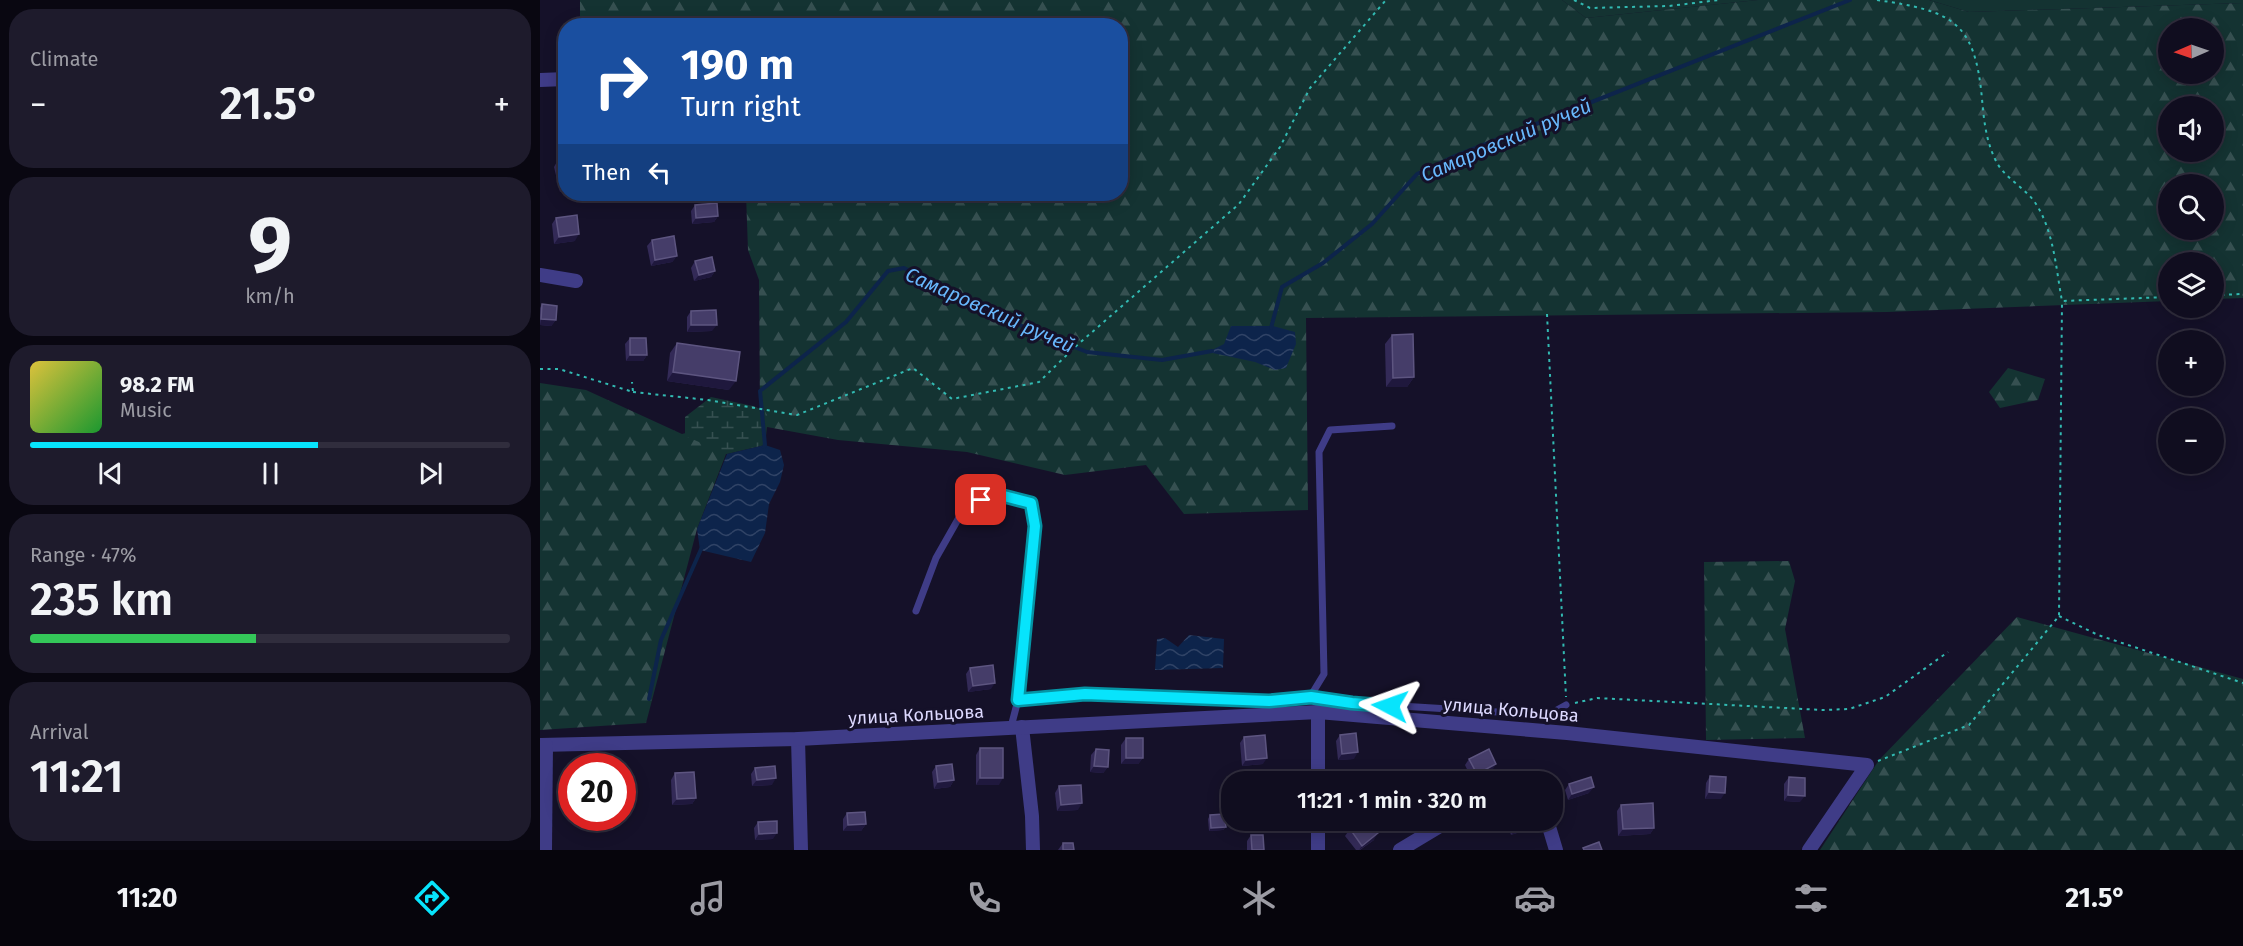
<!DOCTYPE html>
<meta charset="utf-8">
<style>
:root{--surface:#100d1f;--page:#1e1b2c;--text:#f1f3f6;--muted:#9c9ca4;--line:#302d3d;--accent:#07e4fc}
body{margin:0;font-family:"Fira Sans",sans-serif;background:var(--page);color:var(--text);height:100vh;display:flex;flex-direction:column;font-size:22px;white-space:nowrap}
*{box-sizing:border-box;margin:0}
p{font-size:20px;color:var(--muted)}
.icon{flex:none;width:33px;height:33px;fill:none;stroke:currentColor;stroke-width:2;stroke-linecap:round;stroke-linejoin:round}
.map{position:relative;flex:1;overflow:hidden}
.details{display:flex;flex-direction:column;gap:9px;padding:9px;background:#090711;width:540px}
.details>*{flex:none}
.guide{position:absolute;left:18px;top:18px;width:570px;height:183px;border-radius:24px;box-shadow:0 3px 15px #0003,0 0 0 2px var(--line);background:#1a4fa0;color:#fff;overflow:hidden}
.needle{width:39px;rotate:268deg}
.buttons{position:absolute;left:1618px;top:18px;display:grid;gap:12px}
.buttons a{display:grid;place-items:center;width:66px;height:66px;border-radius:50%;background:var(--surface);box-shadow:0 3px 15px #0003,0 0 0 2px var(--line);font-size:30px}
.speed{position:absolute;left:18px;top:753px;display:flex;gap:12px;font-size:30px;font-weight:700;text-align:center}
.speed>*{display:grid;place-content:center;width:78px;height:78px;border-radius:50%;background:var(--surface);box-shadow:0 3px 15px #0003,0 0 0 2px var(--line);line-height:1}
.speed .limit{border:9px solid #d22;background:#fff;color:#111}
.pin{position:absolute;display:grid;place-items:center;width:51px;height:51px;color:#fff;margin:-26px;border-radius:12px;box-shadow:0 3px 9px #0006}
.me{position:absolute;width:66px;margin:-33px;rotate:274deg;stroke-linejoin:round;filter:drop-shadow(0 0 4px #0008)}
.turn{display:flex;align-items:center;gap:21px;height:126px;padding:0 24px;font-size:27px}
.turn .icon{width:78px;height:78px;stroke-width:2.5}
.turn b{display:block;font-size:42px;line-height:51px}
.then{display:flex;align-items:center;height:57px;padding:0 24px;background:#0003;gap:12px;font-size:22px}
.big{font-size:45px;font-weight:600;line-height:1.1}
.details .tile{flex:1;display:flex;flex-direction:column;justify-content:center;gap:9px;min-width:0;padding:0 21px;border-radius:24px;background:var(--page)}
.details .dial{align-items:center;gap:0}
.dial b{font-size:78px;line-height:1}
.song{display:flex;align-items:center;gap:18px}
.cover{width:72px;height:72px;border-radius:9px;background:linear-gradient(135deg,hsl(50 70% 55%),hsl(130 70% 35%))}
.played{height:6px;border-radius:3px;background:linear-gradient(90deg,var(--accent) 60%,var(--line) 60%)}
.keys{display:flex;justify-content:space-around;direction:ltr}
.heat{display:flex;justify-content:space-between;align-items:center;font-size:33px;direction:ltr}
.charge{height:9px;border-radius:4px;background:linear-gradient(90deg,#34c759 47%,var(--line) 0)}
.trip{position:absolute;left:681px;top:771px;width:342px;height:60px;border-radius:24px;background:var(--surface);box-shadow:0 3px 15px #0003,0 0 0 2px var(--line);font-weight:600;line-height:60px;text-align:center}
.tabs{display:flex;height:96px;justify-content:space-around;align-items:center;background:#06050c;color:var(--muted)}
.tabs .icon{width:42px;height:42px}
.tabs .on{color:var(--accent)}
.tabs b{font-size:27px;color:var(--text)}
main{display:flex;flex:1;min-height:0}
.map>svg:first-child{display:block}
.green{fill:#143332}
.forest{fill:url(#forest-firs);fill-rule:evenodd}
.wetland{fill:url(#wetland-marsh)}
.water{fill:url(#water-waves)}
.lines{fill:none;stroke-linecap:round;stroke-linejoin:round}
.stream{stroke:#0d244b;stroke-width:4}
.path{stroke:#32bab2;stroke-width:2;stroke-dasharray:3 4.5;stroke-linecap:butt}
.lane{stroke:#3f3c87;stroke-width:7}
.street{stroke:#3f3c87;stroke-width:14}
.wall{fill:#332a57}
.shaded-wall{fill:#1f183d}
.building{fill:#453d69;stroke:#5d5580;stroke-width:1.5}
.route-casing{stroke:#0594a4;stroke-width:15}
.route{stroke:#07e4fc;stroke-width:10}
.labels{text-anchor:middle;stroke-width:6;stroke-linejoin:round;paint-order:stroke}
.street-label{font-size:18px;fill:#ddd9ff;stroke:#151129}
.water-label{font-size:20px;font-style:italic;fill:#68b8fd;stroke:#151129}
</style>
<main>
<section class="details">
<div class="tile"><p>Climate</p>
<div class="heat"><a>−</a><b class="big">21.5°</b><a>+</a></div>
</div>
<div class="tile dial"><b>9</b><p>km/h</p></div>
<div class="tile">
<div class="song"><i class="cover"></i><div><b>98.2 FM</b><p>Music</p></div></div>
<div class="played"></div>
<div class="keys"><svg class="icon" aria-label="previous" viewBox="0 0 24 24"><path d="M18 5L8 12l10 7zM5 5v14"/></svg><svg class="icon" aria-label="pause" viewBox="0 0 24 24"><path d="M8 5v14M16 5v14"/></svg><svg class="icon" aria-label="next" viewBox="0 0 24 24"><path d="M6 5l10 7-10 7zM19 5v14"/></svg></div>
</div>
<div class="tile"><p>Range · 47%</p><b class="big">235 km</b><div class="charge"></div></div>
<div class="tile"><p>Arrival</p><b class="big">11:21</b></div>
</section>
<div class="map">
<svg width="1703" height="850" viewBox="0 0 1703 850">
<defs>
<pattern id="forest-firs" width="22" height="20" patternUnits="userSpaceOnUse" patternTransform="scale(1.5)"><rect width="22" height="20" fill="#143332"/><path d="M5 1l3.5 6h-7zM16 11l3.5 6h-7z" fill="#365051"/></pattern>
<pattern id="wetland-marsh" width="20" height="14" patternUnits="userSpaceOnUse" patternTransform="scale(1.5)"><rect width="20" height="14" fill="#143332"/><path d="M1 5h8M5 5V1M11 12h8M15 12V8" fill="none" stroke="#365051"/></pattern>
<pattern id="water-waves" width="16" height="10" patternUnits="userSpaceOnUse" patternTransform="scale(1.5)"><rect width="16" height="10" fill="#0d244b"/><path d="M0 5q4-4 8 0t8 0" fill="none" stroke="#304366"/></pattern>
</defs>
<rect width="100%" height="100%" fill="#151129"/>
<g class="green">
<path d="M1022 0H1218L1046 18Z"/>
<path d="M1389 0H1703V3L1429 12Z"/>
</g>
<g class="forest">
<path d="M40 0H1022L1046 18 1218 0H1389L1429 12 1703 3V298L1674 299V262H1629V301L1347 312 766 318 768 510 644 514 606 465 525 475 427 452 298 440 227 427 186 454 157 529 106 723 0 730V383L46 390 142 434 220 413 219 280 208 250 206 194H580V26H40ZM1629 28H1674V74H1629ZM1629 106H1674V152H1629ZM1629 184H1674V230H1629Z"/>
<path d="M1468 368 1505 379 1498 400 1460 408 1449 392Z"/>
<path d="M1249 561 1255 581 1245 629 1265 738 1166 740 1164 562Z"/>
<path d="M1477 617 1703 679V850H1280L1339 760Z"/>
</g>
<path class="wetland" d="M171 397 213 406 225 411 227 427 225 445 187 454 145 436V417Z"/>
<g class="water">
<path d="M691 326H733L755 332 756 344 746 368 735 370 715 362 668 352 684 344Z"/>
<path d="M225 445 240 450 244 465 240 482 229 504 225 533 211 562 160 550 157 529 187 454Z"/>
<path d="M649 635 684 639 683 668 615 670 617 639 625 638 638 647Z"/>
</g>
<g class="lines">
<g class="stream">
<path d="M731 328 742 287 783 263 832 224 877 174 915 156 1310 0"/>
<path d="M224 447 225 445 220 391 306 322 348 271 364 268 457 316 547 352 622 360 672 351"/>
<path d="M109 699 121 640 162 547"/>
</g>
<g class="path">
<path d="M1034 0 1050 8 1129 6 1179 0"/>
<path d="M1337 0C1411 11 1435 20 1442 99 1444 121 1446 141 1456 161 1464 178 1486 188 1496 204 1514 232 1516 269 1522 301L1629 297"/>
<path d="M1674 295 1703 294"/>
<path d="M1007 314 1026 697"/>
<path d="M0 369H19L93 392 92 382"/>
<path d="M93 392 168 400 257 415 373 368 412 399 499 382 535 347 699 204 740 147 770 88 846 0"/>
<path d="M1519 616 1558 635 1703 683"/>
<path d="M1035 703 1057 698 1283 710 1309 709 1345 697 1408 652"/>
<path d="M1338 761 1429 725 1519 616 1522 301"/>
</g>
<g class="lane">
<path d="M376 611 396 558 425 507 456 493 491 503 495 526 478 700 471 727"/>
<path d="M770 697 784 674 779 452 790 430 852 426"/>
<path d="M478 700 545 695 729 701 770 697 812 703 1008 715 1026 705"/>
</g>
<g class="street">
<path d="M0 80 26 79"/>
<path d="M0 275 36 281"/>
<path d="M778 712V782"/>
<path d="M482 727 492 816 493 850"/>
<path d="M258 739 261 850"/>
<path d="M0 745 258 739 778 712 1027 733 1327 765 1269 850"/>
<path d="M778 820V850"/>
<path d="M1007 820 1016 850"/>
<path d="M5 850 6 745"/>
<path d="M860 850 910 820"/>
</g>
</g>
<g class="wall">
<path d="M18 160 26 191 20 192 14 167Z"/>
<path d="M82 194H144L83 202Z"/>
<path d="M155 205 178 216 174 222 152 224 151 211Z"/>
<path d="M16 218 35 241 14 244 12 224Z"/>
<path d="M112 240 137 256 132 262 111 266 107 246Z"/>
<path d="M155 261 175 271 171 277 154 281 151 268Z"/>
<path d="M2 304 16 320 11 326 0 325V308Z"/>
<path d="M151 311 172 331 147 332V317Z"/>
<path d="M852 335 874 377 867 387H846L845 344Z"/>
<path d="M90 338 107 355 103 361H86L85 344Z"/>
<path d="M137 343 189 390 127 381 130 353Z"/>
<path d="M430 668 451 689 428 692 426 674Z"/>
<path d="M800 735 814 759 798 760 796 741Z"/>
<path d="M704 737 723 764 702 766 700 743Z"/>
<path d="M586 738 603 758 598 764H581V745Z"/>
<path d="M440 748 459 785H436V755Z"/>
<path d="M556 749 568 767 563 773 550 772 551 755Z"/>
<path d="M929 759 952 771 932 780 925 765Z"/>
<path d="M396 766 414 780 410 787 394 789 392 772Z"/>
<path d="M215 768 232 785 212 786 211 774Z"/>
<path d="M135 773 156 798 152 804 132 805 131 780Z"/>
<path d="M1170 776 1181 799H1165L1166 783Z"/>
<path d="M1249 777 1260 802 1244 801V784Z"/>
<path d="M1029 784 1049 793 1028 800 1025 790Z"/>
<path d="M519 786 538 810 517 811 515 793Z"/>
<path d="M1081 805 1114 828 1110 834 1078 836 1077 811Z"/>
<path d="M307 813 326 824 321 831H303V819Z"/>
<path d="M670 815 686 827 683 830 669 831 668 819Z"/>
<path d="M966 820H986L983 831 971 835Z"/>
<path d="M218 822 233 839 215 840 214 828Z"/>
<path d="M810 829 834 840 820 850H816L805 836Z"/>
<path d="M711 835 724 850H707V841Z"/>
<path d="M523 843 534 850H518Z"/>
</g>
<g class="shaded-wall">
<path d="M24 186H26V191L20 192Z"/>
<path d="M90 194H144L83 202Z"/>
<path d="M178 216 174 222 152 224 156 218Z"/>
<path d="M39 234 35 241 14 244 19 237Z"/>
<path d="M137 256 132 262 111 266 115 260Z"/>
<path d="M175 271 171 277 154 281 159 275Z"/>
<path d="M1 319 16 320 11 326 0 325Z"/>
<path d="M151 325H177L172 331 147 332Z"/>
<path d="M90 355H107L103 361H86Z"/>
<path d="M133 372 196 381 189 390 127 381Z"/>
<path d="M874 377 867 387H846L853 378Z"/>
<path d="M455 683 451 689 428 692 433 686Z"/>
<path d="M818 752 814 759 798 760 802 754Z"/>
<path d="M586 758H603L598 764H581Z"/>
<path d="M727 758 723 764 702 766 706 760Z"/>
<path d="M956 764 952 771 932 780 937 774Z"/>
<path d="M554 766 568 767 563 773 550 772Z"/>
<path d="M236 778 232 785 212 786 217 780Z"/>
<path d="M440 778H463L459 785H436Z"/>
<path d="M414 780 410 787 394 789 398 782Z"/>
<path d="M1054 787 1049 793 1028 800 1032 794Z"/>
<path d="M92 788 87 795H82V790Z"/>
<path d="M1169 792 1185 793 1181 799H1165Z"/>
<path d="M1248 795 1265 796 1260 802 1244 801Z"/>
<path d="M156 798 152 804 132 805 137 799Z"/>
<path d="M542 803 538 810 517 811 521 805Z"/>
<path d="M326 824 321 831H303L308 825Z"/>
<path d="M987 825 983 831 971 835 976 829Z"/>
<path d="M686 827 683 830 669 831 671 828Z"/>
<path d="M1114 828 1110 834 1078 836 1083 829Z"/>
<path d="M237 833 233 839 215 840 219 834Z"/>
<path d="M838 833 834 840 819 850 822 846Z"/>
</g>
<g class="building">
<path d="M26 159V186H24L18 160Z"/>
<path d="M177 203 178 216 156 218 155 205Z"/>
<path d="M37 215 39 234 19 237 16 218Z"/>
<path d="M134 236 137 256 115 260 112 240Z"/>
<path d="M172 257 175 271 159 275 155 261Z"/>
<path d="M2 304 17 306 16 320 1 319Z"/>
<path d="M176 310 177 325H151V311Z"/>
<path d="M873 334 874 377 853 378 852 335Z"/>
<path d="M90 338H106L107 355H90Z"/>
<path d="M137 343 200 352 196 381 133 372Z"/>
<path d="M453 665 455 683 433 686 430 668Z"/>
<path d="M816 733 818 752 802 754 800 735Z"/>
<path d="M725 735 727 758 706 760 704 737Z"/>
<rect x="586" y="738" width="17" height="20"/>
<rect x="440" y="748" width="23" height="30"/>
<path d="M556 749 569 750 568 767 554 766Z"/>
<path d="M949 749 956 764 937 774 929 759Z"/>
<path d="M412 764 414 780 398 782 396 766Z"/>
<path d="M235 766 236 778 217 780 215 768Z"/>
<path d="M89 772 92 788 82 790V773Z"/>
<path d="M154 772 156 798 137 799 135 773Z"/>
<path d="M1170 776 1186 777 1185 793 1169 792Z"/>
<path d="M1051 777 1054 787 1032 794 1029 784Z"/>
<path d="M1249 777 1265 778V796L1248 795Z"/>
<path d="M541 785 542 803 521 805 519 786Z"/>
<path d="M1113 803 1114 828 1083 829 1081 805Z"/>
<path d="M325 812 326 824 308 825 307 813Z"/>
<path d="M684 814 686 827 671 828 670 815Z"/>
<path d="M822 820H828L838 833 822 846 810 829Z"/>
<path d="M973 820H986L987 825 976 829Z"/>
<path d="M237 821V833L219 834 218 822Z"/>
<path d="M711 835H723L724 850H712Z"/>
<path d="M1059 842 1062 850H1044L1043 848Z"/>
<path d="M523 843H533L534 850H523Z"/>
</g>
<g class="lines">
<g class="route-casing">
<path id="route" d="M441 500 456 494 491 503 495 526 478 700 545 694 729 701 771 697 812 703 850 706"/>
</g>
<use href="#route" class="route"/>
</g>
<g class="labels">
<g class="street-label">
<text transform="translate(971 710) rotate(5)" y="6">улица Кольцова</text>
<text transform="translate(376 715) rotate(-3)" y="6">улица Кольцова</text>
</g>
<g class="water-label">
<text transform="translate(966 140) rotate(-23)" y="7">Самаровский ручей</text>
<text transform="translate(450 310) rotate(24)" y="7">Самаровский ручей</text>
</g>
</g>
</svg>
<div class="buttons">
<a><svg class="needle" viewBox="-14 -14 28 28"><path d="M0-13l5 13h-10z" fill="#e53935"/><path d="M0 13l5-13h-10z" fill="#9c9ca4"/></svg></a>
<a><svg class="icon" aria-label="sound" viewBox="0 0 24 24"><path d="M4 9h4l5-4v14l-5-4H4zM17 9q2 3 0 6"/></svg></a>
<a><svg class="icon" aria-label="search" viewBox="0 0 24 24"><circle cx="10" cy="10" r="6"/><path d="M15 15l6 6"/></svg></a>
<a><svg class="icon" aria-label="layers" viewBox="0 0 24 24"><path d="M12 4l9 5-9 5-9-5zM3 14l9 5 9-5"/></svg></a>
<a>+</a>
<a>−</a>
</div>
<div class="speed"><div class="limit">20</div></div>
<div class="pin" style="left:441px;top:500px;background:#d93025"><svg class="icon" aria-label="arrive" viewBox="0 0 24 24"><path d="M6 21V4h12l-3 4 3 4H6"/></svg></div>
<svg class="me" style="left:850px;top:706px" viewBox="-20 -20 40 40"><path d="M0-17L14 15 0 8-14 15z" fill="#07e4fc" stroke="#fff" stroke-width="4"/></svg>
<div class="trip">11:21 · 1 min · 320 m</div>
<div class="guide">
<div class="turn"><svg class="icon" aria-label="right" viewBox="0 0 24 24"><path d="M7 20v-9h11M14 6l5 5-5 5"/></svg><div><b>190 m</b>Turn right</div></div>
<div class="then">Then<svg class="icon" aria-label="left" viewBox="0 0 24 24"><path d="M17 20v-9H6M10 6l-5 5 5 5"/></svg></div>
</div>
</div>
</main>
<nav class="tabs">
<b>11:20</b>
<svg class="icon on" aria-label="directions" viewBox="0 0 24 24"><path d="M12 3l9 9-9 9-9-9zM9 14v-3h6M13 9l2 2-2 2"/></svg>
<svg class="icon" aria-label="music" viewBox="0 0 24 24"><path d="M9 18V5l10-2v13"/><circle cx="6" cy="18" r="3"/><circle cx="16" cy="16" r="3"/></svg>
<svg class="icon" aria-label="phone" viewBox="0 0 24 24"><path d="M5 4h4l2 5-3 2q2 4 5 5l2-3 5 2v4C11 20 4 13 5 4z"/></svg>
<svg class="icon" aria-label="climate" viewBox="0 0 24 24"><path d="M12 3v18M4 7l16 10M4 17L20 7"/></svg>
<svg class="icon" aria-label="car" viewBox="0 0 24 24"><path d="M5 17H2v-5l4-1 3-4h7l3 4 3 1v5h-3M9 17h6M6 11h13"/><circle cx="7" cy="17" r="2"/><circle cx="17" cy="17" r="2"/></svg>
<svg class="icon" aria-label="filters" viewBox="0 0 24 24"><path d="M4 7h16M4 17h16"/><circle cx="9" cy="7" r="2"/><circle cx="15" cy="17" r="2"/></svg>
<b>21.5°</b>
</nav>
